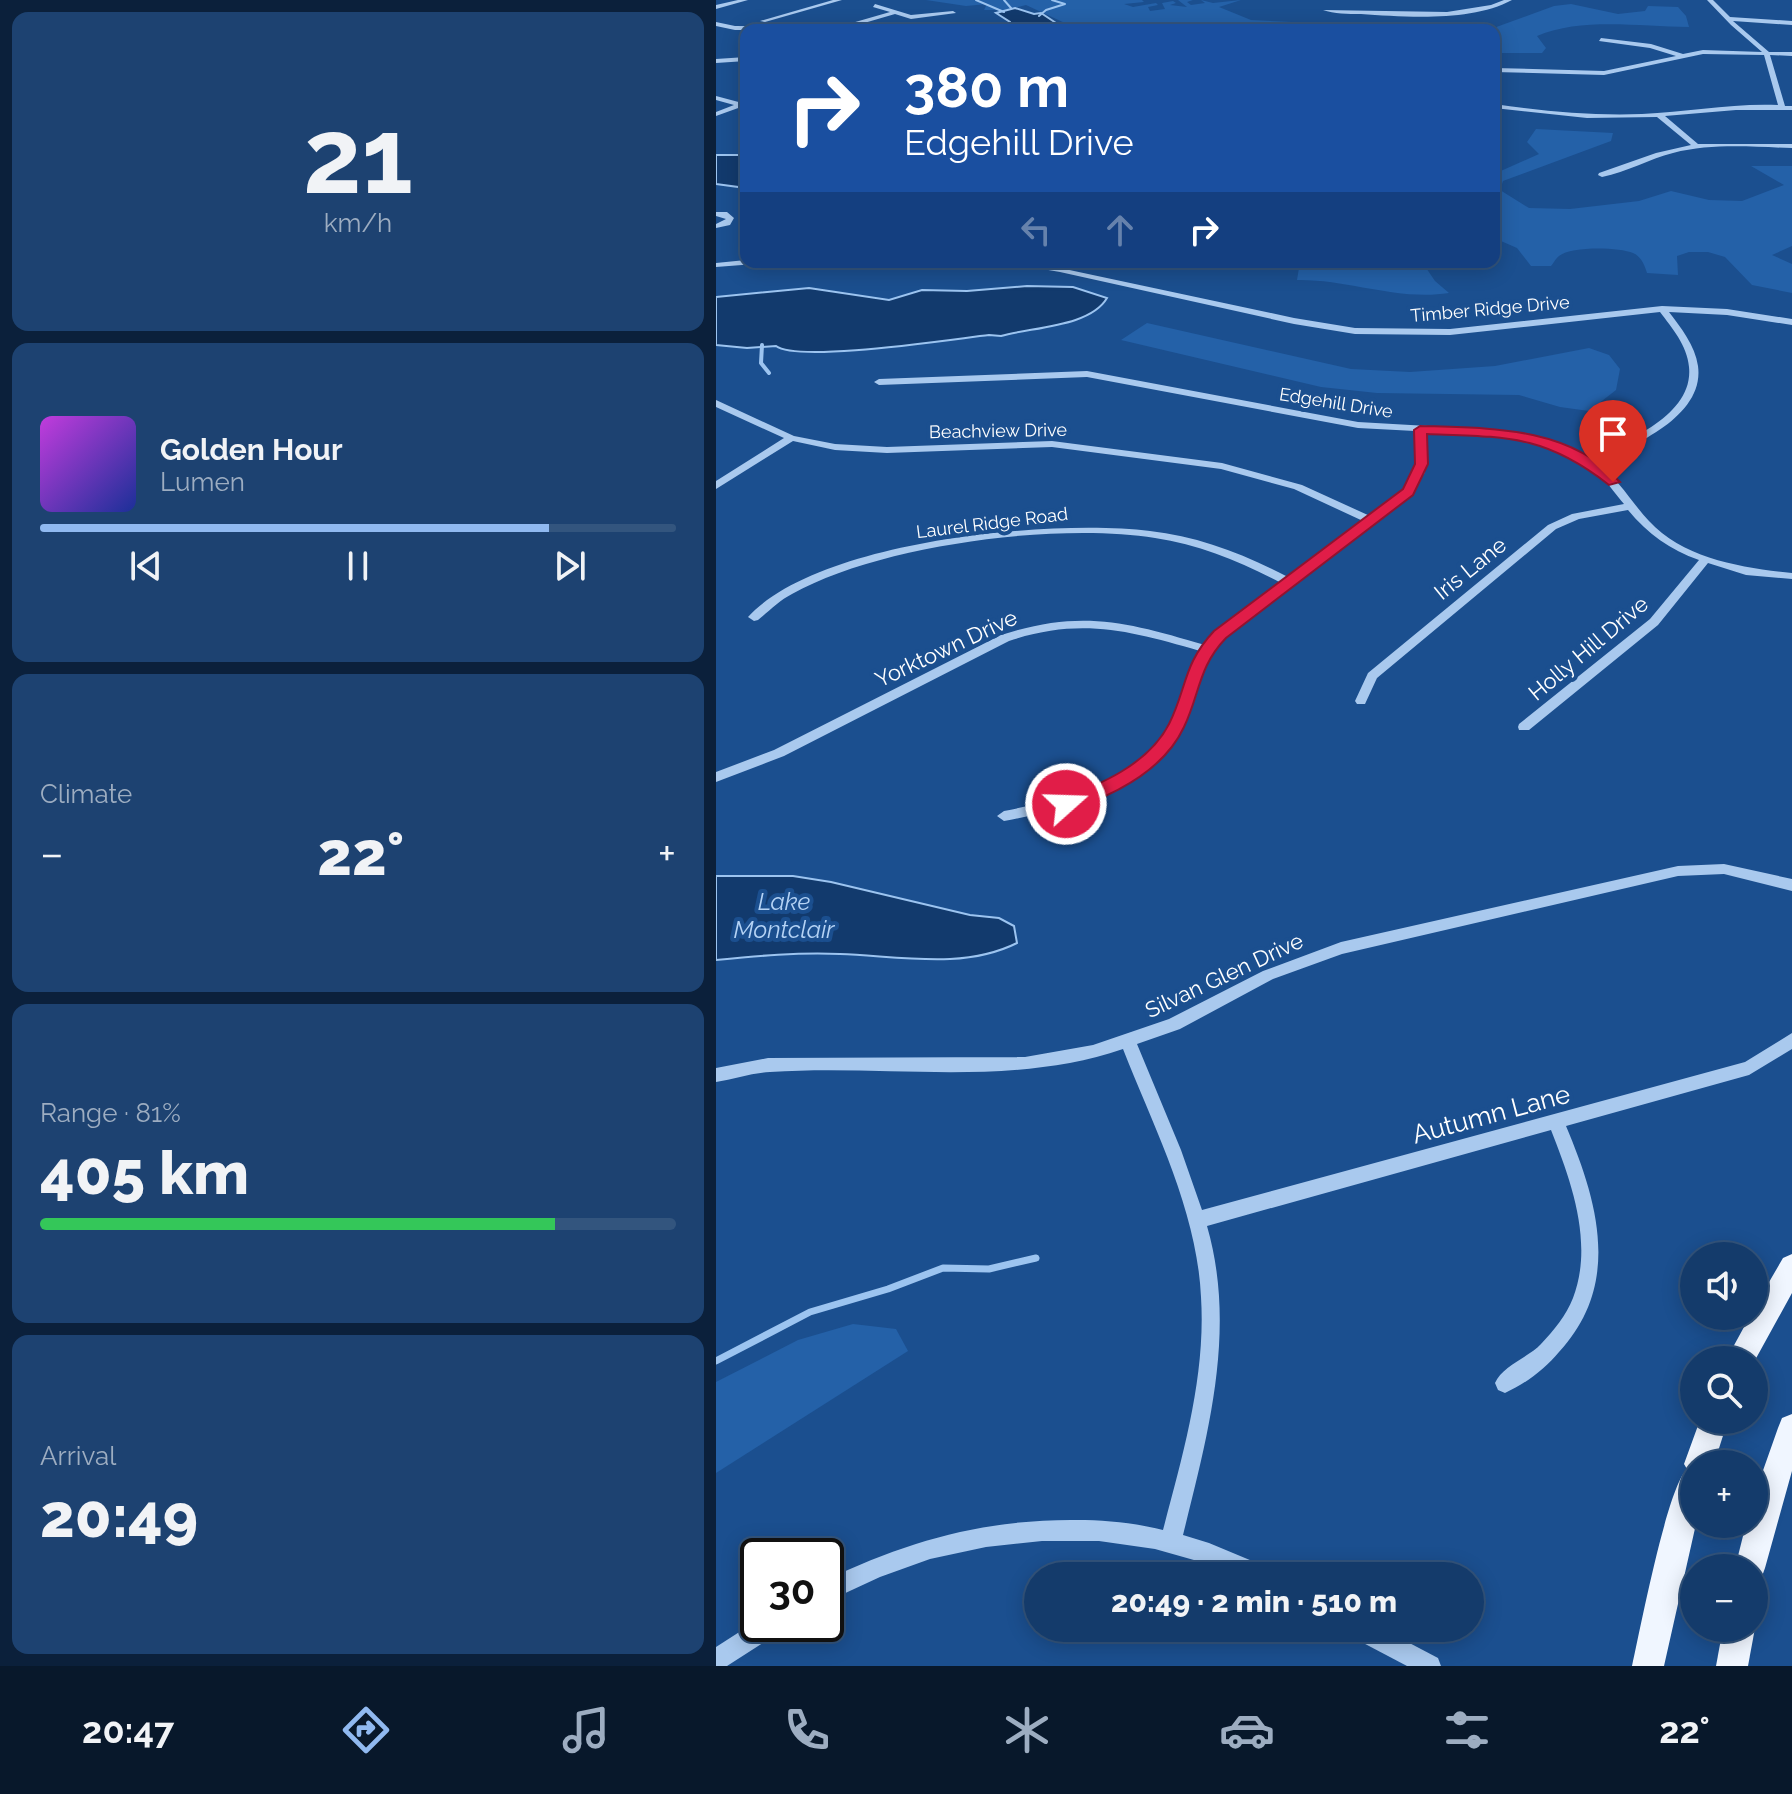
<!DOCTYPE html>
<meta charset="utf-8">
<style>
:root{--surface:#143b6b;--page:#1d4271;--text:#f1f3f6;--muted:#9dadc1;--line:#33557e;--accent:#90b9f0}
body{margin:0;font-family:Raleway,sans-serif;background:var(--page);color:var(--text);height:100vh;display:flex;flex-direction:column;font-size:30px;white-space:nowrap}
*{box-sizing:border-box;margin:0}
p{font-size:26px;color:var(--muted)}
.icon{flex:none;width:44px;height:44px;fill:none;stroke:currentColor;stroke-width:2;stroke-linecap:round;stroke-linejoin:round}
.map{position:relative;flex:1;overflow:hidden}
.panel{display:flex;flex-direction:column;gap:12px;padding:12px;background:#0b203b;width:716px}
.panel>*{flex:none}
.banner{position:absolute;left:24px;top:24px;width:760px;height:244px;border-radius:16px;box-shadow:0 4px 20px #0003,0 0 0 2px var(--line);background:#1a4fa0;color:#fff;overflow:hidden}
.fabs{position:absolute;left:964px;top:1242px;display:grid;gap:16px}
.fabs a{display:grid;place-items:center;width:88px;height:88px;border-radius:50%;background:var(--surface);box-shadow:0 4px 20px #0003,0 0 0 2px var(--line);font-size:40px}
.speed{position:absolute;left:24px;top:1538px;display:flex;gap:16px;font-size:40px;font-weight:700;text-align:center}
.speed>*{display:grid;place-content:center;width:104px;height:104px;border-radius:50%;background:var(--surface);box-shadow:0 4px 20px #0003,0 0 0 2px var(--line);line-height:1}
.speed .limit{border:4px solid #111;border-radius:12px;background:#fff;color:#111}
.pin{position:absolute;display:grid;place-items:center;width:68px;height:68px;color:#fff;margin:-82px -34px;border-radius:50% 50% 50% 0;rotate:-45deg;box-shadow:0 0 8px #0007}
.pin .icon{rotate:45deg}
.me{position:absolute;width:88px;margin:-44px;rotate:70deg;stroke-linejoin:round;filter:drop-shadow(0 0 6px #0008)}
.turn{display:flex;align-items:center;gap:28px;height:168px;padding:0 32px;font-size:36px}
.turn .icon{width:104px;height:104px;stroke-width:2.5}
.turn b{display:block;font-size:56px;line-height:68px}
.lanes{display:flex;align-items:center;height:76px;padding:0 32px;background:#0003;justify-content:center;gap:40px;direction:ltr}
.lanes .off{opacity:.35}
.big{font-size:60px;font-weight:800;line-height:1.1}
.panel .tile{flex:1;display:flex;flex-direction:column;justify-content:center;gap:12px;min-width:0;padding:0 28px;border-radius:16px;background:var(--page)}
.panel .dial{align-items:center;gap:0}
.dial b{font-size:104px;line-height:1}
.song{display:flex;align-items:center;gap:24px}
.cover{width:96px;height:96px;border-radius:12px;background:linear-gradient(135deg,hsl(290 70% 55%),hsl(230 70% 35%))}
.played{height:8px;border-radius:4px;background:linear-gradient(90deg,var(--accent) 80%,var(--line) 80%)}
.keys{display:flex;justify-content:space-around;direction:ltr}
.heat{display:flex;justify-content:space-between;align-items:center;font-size:44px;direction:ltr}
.charge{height:12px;border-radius:6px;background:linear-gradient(90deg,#34c759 81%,var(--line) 0)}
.trip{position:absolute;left:308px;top:1562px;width:460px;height:80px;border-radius:40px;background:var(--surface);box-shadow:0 4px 20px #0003,0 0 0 2px var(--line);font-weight:800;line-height:80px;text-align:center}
.menu{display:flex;height:128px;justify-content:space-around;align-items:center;background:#08182b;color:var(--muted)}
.menu .icon{width:56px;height:56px}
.menu .active{color:var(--accent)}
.menu b{font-size:36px;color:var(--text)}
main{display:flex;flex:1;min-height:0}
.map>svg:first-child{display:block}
.green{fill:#2461a8}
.water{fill:#123a6d;stroke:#9cc4f0;stroke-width:2}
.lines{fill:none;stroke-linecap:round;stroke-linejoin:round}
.stream-far2{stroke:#9cc4f0;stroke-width:2}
.stream-far1{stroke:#9cc4f0;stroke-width:4}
.stream{stroke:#9cc4f0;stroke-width:7}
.minor{fill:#a9c9ee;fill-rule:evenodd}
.major{fill:#f0f6ff;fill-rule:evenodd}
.route{fill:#e11d48;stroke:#92132f;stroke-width:2}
.labels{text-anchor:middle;stroke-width:8;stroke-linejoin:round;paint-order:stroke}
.far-street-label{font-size:18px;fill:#fff;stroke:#1b4f8f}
.street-label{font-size:22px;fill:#fff;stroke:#1b4f8f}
.water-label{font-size:24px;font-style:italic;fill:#b5d3f5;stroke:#1b4f8f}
.near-street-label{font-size:26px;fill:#fff;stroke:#1b4f8f}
</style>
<main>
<section class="panel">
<div class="tile dial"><b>21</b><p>km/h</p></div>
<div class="tile">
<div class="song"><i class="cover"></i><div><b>Golden Hour</b><p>Lumen</p></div></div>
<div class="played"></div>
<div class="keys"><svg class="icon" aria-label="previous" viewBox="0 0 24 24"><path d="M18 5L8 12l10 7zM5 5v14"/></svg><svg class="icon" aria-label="pause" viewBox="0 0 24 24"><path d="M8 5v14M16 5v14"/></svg><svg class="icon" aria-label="next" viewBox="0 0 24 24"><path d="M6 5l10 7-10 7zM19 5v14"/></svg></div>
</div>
<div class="tile"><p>Climate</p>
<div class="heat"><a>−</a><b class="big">22°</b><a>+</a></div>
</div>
<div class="tile"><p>Range · 81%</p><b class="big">405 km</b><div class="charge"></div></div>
<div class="tile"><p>Arrival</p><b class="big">20:49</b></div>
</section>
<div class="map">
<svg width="1076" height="1666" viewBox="0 0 1076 1666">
<rect width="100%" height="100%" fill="#1b4f8f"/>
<g class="green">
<path d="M210 0H426L428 2 408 4 417 7 440 3 442 5 432 7 434 11 449 9 446 3 457 1 460 3 454 5 471 7 462 0H477L471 2 475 5 489 3 485 0 497 3 525 0 503 7 535 20 752 30H772L838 6 855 4 902 14 929 11 932 6 962 7 970 16 973 27C924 27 866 17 821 36L830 48 826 53H778V30H352L351 24 310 5 289 10H268L271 4 250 6Z"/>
<path d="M820 129 897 133 895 141 787 181 784 190 813 208 854 209 923 201 955 191 993 200 1026 201 1068 185 1035 166H1076V246L1056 255 1076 264V293L1036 285 1009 257 992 252H973L961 256 962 275 931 273C929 266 925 256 917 253 903 247 855 246 843 256 839 259 838 263 835 266H815L801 248 778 238V174L823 154 811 142Z"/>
<path d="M584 262H706L719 281 733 293C681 301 632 279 581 280Z"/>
<path d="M431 323 635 369 694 372 779 366 873 348 893 355 904 369 900 390 873 411 844 407 803 395 661 393 605 387 405 340Z"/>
<path d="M137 1324 180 1329 192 1351 0 1473V1382L82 1340Z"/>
</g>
<g class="water">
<path d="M299 8 318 14 325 13 349 29 298 30 294 22 280 13Z"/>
<path d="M0 155H30V188L0 184Z"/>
<path d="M311 286 357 287 391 298C374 327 316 327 285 336L273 335C237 339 82 363 60 346L31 348 0 345V297L93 288 173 300 206 290 251 291Z"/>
<path d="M0 876H77L115 882 254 915 283 918 298 926 301 943C247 970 182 956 124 954 83 952 41 956 0 960Z"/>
</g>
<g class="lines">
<g class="stream-far2">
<path d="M260 0 288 12"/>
<path d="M288 0 295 8"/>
<path d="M323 16 330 10 349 4 336 0"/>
</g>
<path class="stream-far1" d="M46 345 45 363 53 373"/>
<path class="stream" d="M0 1361 94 1312 172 1289 227 1268 273 1269 320 1258"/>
<g class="minor">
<path d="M22 0H32L0 9V5Z"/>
<path d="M117 0H126L49 22 44 21Z"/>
<path d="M788 0H796C756 22 690 17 645 14 632 14 618 14 607 10L731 12 775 5Z"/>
<path d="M991 0H997L1014 17 1076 21V25L1017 21 1053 52H1076V56L1054 55 1069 106H1076V110H1020L949 116 982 144H1076V148C1036 147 996 143 957 153 933 159 911 172 886 177L882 175 883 173 940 153 975 145 941 117 871 118 778 108V104C827 111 877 116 926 114 972 112 1017 103 1062 105L1048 55 987 54 888 75 778 72V68L888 71 960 56 934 48 883 41 885 38 935 44 967 54 987 50 1046 52 1015 25Z"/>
<path d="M159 4 195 15 237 11 240 13 195 19 179 14 131 28 137 30H19L0 26V22L19 26 122 27 174 12 157 7Z"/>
<path d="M190 28 196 29 197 30H187Z"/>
<path d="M30 57V61L0 63V59Z"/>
<path d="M0 96 30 104V108L25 107 0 116V112L18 105 0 100Z"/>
<path d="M0 212H11L18 218 14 225 0 228V224L10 219 0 216Z"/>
<path d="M30 260 43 262 39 264 0 267V263Z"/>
<path d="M285 262H306L344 268 578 318 639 328 734 329 946 306 1011 309 1076 319V325L1011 315 953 312C965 328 979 345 982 366 989 417 916 447 879 462 901 476 915 502 933 521 968 559 1027 568 1076 573V579L1030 575 992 563 942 625 813 730H803L802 727 803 724 934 619 983 560C954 550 932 534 912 510L863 519 840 529 661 678 649 704H641L639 701 652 673 832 525 856 514 908 504C900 495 892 483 884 475 839 431 766 435 709 432V472L696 494 508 638C485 665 486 685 473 715 439 789 360 807 288 821L281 816 288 811C353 798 423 783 457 721 469 699 470 673 484 651 414 631 365 617 293 641L68 756 0 782V772L58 750 285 635C365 609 411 622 489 645L500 632 565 583C526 562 484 545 439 538 341 522 163 545 76 594 64 600 53 611 42 620L38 621 32 617C103 540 334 519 434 531 482 536 530 555 572 577L647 521 578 489 505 469 336 447 171 453 119 450 77 441 0 489V481L68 438 0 407V400L78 436 119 444 171 447 336 441 506 463 586 485 654 516 688 490 699 472V431L642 428 371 377 163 385 158 382 163 379 371 371 642 422 782 430 813 434 859 449 872 457C908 443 978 416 973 367 971 345 956 328 944 312L734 335 639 334 578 324 344 272Z"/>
<path d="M1008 864 1076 879V891L1008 874 962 876 626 954 557 979 464 1029 421 1044 465 1150 486 1210 1029 1062 1076 1033V1049L1033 1075 850 1126C882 1202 906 1284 843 1352 829 1369 809 1384 789 1393L782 1390 779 1383C786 1366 813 1357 825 1344 838 1330 850 1316 857 1298 878 1243 855 1181 835 1130L491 1226C521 1330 492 1434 467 1535L493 1543 553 1568 556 1576H520L492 1564 439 1549 383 1541H326L270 1547 214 1559 164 1577 110 1602V1580C192 1541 269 1519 361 1520 389 1520 420 1523 447 1530 467 1454 490 1376 485 1297 481 1210 438 1128 407 1049 293 1088 172 1064 54 1072 36 1073 18 1079 0 1082V1068L52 1058 309 1057 377 1045 453 1019 547 971 625 942 962 866Z"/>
<path d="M42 1620V1624H67L64 1632 11 1666H0V1647Z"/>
<path d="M631 1628H665L722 1658 725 1666H691L634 1636Z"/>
</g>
<g class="major">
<path d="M1076 1254V1293L1038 1362 1010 1360 1034 1316H1038V1308L1067 1258Z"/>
<path d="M1076 1414V1471L1049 1568 1045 1579 1038 1582V1568H1019L1030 1524H1038V1496L1062 1428 1066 1418Z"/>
<path d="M984 1420H1012L998 1464H978L980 1524 948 1666H916C924 1631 951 1488 971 1469L968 1464Z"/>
<path d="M1038 1626 1039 1628 1032 1666H1000L1007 1628Z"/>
</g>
</g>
<path class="route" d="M704 426C773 428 853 426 904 482L893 485C828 434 789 437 711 434L712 464 697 495 510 638C482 667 484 694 468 727 447 772 394 797 350 811L343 809 341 804 343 800C383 785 432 765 453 724 471 688 467 664 498 631L687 489 699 464 698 430Z"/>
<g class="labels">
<g class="far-street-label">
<text transform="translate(774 309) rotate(-5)" y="6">Timber Ridge Drive</text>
<text transform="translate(620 403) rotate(9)" y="6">Edgehill Drive</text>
<text transform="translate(282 431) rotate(-1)" y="6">Beachview Drive</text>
<text transform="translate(276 523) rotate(-7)" y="6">Laurel Ridge Road</text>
</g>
<g class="street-label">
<text transform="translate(754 568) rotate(-39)" y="8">Iris Lane</text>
<text transform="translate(230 648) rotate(-25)" y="8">Yorktown Drive</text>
<text transform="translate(872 648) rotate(-40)" y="8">Holly Hill Drive</text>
<text transform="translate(508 975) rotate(-25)" y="8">Silvan Glen Drive</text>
</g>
<g class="water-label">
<text x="68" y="910">Lake<tspan x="68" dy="28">Montclair</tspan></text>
</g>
<g class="near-street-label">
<text transform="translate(775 1114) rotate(-15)" y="9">Autumn Lane</text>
</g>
</g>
</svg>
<div class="fabs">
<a><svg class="icon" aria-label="sound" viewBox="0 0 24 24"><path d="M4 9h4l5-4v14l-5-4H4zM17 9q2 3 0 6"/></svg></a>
<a><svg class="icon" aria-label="search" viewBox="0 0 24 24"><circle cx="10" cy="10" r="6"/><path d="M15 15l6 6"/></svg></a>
<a>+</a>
<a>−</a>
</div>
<div class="speed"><div class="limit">30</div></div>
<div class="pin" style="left:897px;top:482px;background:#d93025"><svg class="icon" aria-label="arrive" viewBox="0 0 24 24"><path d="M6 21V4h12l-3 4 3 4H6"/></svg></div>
<svg class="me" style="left:350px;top:804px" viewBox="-20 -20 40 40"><circle r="17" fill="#e11d48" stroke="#fff" stroke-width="3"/><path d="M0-11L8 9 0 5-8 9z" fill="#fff"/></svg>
<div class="trip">20:49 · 2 min · 510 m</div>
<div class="banner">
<div class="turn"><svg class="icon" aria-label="right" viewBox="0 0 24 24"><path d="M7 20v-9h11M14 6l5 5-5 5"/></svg><div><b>380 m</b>Edgehill Drive</div></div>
<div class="lanes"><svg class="icon off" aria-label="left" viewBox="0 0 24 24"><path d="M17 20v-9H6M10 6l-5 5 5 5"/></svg><svg class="icon off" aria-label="ahead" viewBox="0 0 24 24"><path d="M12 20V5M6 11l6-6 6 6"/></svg><svg class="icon" aria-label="right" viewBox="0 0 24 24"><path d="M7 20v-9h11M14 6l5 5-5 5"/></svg></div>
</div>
</div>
</main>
<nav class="menu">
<b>20:47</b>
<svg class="icon active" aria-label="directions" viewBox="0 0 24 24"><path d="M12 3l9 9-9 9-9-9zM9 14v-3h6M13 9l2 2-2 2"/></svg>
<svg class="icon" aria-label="music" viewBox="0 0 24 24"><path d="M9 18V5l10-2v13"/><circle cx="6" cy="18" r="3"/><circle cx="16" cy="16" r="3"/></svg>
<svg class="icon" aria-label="phone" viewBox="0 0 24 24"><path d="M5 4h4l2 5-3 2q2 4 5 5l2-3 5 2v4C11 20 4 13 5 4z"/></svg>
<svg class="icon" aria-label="climate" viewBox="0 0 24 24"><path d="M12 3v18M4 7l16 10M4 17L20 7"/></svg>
<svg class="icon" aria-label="car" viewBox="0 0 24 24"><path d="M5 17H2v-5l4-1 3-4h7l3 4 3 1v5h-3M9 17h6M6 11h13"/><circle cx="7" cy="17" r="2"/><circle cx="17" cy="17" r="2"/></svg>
<svg class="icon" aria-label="filters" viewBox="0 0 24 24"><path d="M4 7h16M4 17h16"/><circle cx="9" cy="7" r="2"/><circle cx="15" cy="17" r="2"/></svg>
<b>22°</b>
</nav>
